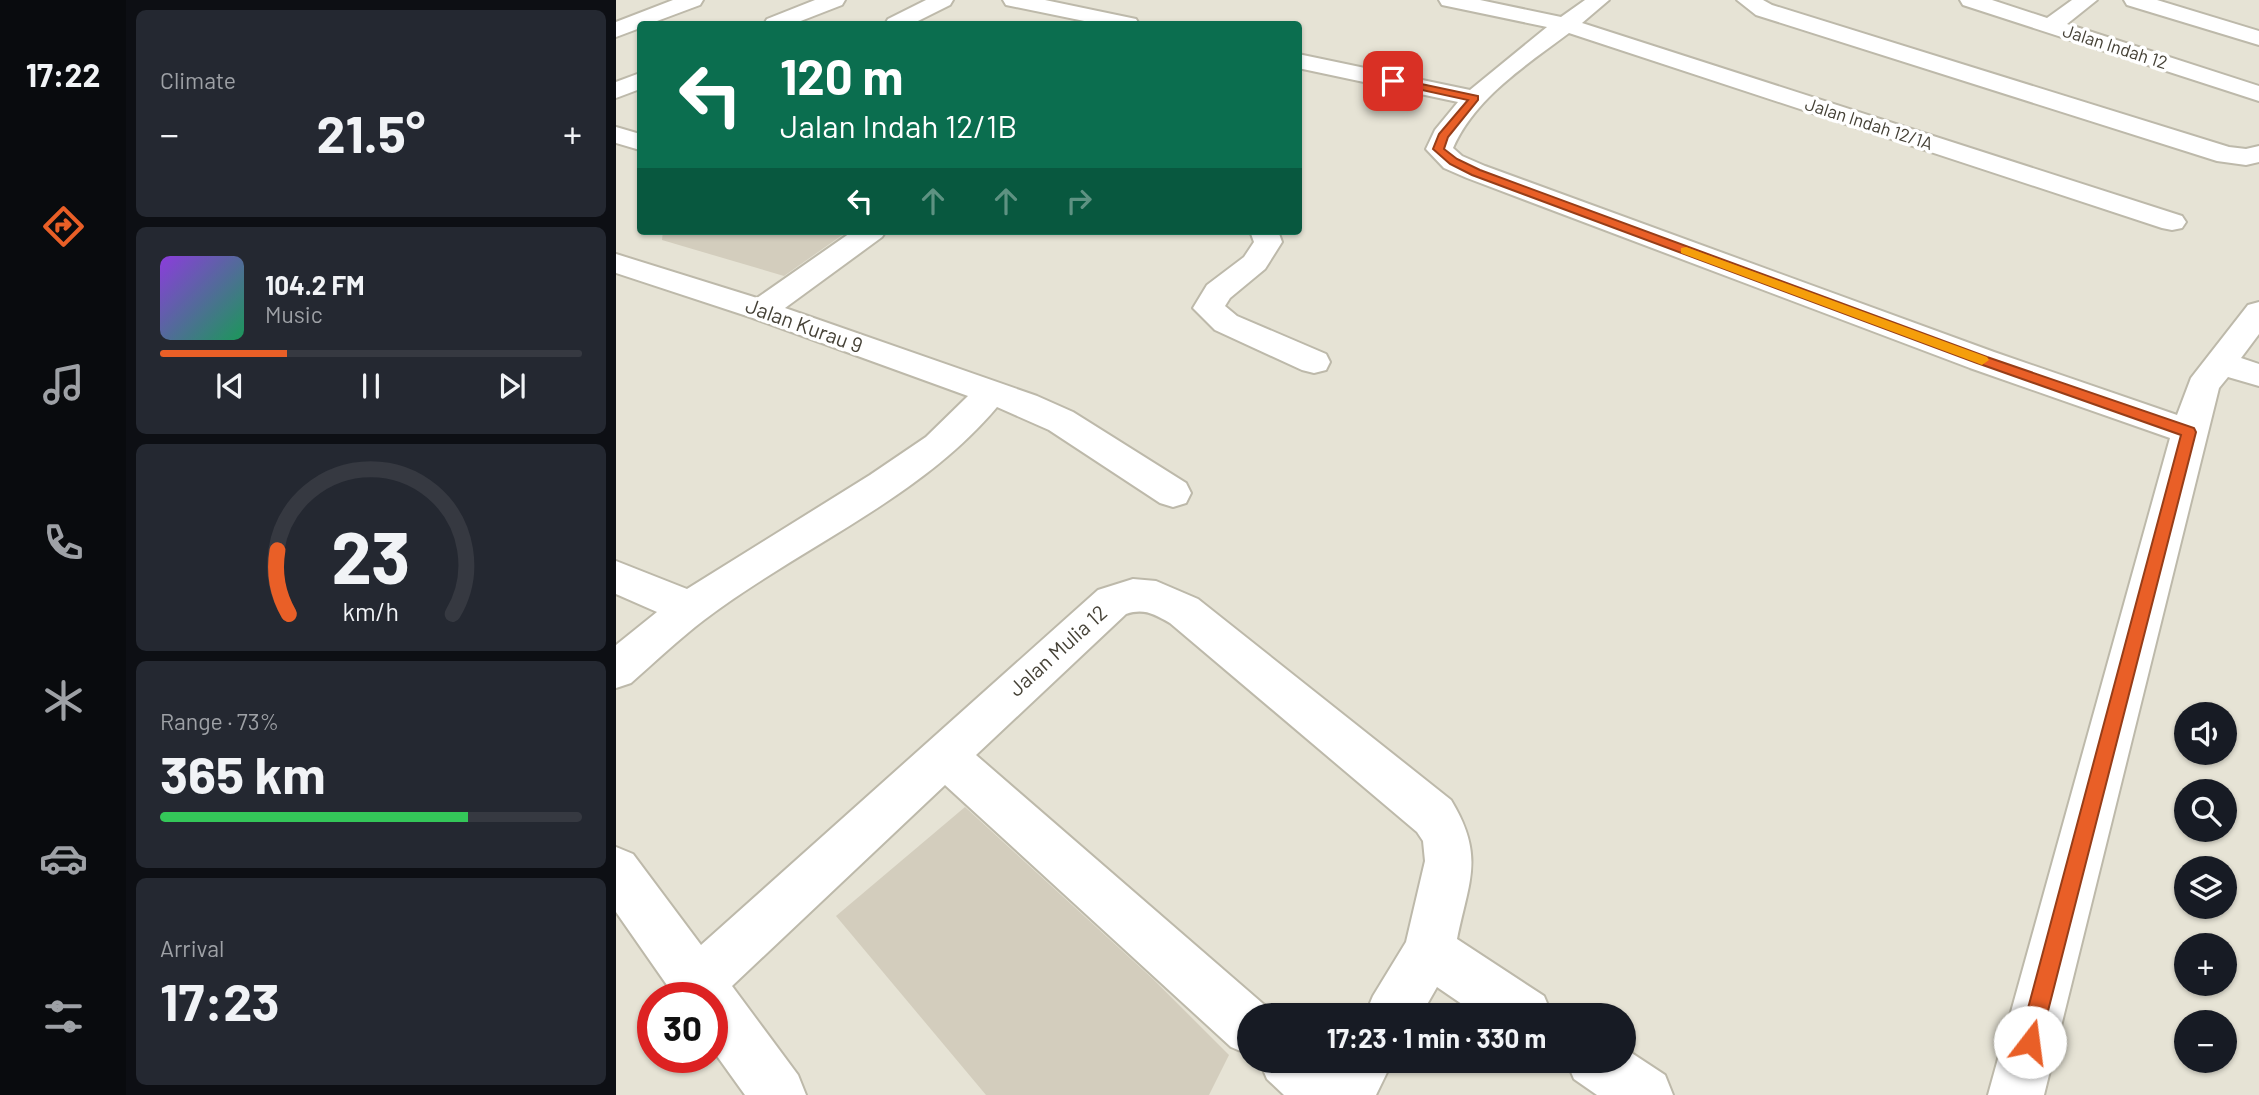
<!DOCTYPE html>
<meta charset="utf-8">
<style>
:root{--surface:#171b24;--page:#242831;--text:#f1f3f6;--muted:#9ea1a6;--line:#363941;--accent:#e95f27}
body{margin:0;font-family:Barlow,sans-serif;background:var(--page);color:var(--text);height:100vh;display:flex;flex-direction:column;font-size:26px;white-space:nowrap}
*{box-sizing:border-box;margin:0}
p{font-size:23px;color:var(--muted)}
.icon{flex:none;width:38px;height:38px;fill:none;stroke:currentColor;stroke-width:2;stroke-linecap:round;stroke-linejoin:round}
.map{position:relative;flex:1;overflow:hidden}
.drawer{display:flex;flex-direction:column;gap:10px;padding:10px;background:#0d0f14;width:490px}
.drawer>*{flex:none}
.top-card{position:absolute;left:21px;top:21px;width:665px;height:214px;border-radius:7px;box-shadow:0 2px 5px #0004;background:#0b6e4f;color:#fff;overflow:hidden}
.tools{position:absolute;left:1558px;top:702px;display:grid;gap:14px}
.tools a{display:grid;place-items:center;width:63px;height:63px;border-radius:50%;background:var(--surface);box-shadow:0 2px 5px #0004;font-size:35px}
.speed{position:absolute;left:21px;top:982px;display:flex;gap:14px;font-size:35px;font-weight:700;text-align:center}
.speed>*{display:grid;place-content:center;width:91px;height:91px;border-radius:50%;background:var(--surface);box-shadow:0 2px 5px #0004;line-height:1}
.speed .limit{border:10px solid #d22;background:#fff;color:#111}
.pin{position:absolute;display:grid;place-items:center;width:60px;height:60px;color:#fff;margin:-30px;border-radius:14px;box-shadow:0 4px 10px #0006}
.me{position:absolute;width:77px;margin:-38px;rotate:15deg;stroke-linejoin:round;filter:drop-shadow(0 0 5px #0008)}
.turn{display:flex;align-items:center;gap:24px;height:147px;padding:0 28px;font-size:32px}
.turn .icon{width:91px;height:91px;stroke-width:2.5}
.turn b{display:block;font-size:49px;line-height:60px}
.lanes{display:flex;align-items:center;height:66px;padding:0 28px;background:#0003;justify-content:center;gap:35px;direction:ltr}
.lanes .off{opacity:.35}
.big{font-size:52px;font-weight:700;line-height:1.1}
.drawer .widget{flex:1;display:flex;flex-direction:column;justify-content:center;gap:10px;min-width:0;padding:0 24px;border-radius:10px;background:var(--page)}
.drawer .dial{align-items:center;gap:0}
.dial svg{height:182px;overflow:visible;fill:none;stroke:var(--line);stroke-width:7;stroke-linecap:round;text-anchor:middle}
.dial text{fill:var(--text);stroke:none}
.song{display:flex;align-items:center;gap:21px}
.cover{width:84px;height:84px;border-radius:10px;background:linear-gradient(135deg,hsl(270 70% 55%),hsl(150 70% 35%))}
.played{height:7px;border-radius:4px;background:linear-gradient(90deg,var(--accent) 30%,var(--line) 30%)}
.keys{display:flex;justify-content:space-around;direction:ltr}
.heat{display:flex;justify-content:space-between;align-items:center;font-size:38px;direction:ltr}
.charge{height:10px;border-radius:5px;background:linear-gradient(90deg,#34c759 73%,var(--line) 0)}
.trip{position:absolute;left:621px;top:1003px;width:399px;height:70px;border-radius:35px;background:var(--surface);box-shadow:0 2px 5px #0004;font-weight:700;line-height:70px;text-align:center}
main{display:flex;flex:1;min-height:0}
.tabs{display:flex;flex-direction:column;width:126px;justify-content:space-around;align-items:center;background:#090b0e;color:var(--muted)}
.tabs .icon{width:49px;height:49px}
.tabs .selected{color:var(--accent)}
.tabs b{font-size:32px;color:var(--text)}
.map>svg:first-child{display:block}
.residential{fill:#e6e3d5;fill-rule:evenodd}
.building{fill:#d3cdbd}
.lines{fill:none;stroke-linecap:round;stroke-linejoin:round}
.minor-casing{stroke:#bdb9aa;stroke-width:4}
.minor{fill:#fff;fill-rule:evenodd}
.route{fill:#e95f27;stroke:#973e19;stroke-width:2}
.slow{fill:#f59e0b}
.labels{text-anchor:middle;stroke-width:7;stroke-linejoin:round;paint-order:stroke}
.far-street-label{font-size:18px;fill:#454136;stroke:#fff}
.street-label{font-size:21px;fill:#454136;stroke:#fff}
</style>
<main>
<nav class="tabs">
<b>17:22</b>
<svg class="icon selected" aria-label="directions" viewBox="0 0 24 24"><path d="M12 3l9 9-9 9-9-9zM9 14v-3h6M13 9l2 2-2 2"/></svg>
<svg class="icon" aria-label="music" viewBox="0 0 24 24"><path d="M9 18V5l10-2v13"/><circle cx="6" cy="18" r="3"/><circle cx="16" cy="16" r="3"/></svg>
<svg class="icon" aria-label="phone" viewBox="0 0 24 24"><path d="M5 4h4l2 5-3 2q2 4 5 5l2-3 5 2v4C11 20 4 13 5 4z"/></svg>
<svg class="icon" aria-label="climate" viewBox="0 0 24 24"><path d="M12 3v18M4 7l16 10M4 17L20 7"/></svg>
<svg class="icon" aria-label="car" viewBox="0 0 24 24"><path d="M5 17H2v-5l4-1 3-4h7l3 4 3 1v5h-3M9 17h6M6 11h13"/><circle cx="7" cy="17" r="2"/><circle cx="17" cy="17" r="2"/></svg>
<svg class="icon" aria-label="filters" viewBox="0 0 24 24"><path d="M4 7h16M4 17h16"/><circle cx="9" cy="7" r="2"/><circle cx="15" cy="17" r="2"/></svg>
</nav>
<section class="drawer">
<div class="widget"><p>Climate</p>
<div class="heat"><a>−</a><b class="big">21.5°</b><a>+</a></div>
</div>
<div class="widget">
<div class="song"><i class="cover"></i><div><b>104.2 FM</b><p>Music</p></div></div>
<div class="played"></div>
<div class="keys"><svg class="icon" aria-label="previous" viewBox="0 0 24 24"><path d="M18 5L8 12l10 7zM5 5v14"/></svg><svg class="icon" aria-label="pause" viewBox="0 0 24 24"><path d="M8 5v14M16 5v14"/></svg><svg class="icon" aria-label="next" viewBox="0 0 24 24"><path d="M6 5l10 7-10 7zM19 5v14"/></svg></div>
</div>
<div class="widget dial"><svg viewBox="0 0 100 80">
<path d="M14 69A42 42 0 1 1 86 69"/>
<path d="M14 69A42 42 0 0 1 9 41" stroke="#e95f27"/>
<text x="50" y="56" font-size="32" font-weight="700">23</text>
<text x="50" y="72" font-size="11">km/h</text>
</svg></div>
<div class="widget"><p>Range · 73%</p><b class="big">365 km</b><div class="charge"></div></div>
<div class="widget"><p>Arrival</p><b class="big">17:23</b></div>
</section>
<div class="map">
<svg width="1643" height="1095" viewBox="0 0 1643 1095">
<rect width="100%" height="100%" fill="#f2f0e7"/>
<path class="residential" d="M0 0H1643V1095H0ZM24 24H682V231H24ZM1570 714H1608V752H1570ZM1570 791H1608V830H1570ZM1570 868H1608V906H1570ZM1570 945H1608V984H1570ZM37 998H96V1057H37ZM634 1015H1008V1060H634ZM1570 1022H1608V1060H1570Z"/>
<g class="building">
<path d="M47 231H232L168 276 46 240Z"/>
<path d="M349 807 537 979 613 1055 593 1095H370L220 916Z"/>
</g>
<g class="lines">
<g class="minor-casing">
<g id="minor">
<path d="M57 0H87L84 5 33 24H24V28L0 37V22Z"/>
<path d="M199 0H229L226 5 177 24H148L151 19Z"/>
<path d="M310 0H337L334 5 296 24H269L272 19Z"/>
<path d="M387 0H429L520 19 523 24H483L390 5Z"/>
<path d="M823 0H864L945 17 969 0H993L966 23 1566 216 1570 222 1566 228 1556 230 1546 228 953 33C910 65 859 98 837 148L846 156 869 166 1378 352 1561 415 1575 378 1632 305 1643 302V334L1625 358 1643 364V386L1612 377 1603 388 1428 1095H1372L1554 438 1354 368 851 178 828 168 810 149 819 130 842 102 682 68V54L854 90 931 27 826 5Z"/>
<path d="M1121 0H1147L1156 5 1613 147 1630 149 1643 146V162L1630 165 1601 161 1140 15Z"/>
<path d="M1344 0H1376L1431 18 1456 0H1481L1451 24 1643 86V101L1347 5Z"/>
<path d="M1508 0H1541L1643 31V45L1511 5Z"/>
<path d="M24 73V89L0 98V82Z"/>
<path d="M0 127 24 134V150L0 143Z"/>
<path d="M237 231H270L266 237 169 308 421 396 457 412 570 483 575 493 570 503 557 507 544 503 433 430 381 407C303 500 184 547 88 620 63 639 39 662 15 683L0 688V645L41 612 0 594V561L71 589 254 475 310 437 352 396 134 317 0 273V254L141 298Z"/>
<path d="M634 231H662L666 242 649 269 614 298 609 306 621 316 710 354 714 362 710 370 698 373 686 370 599 330 577 308 591 285 628 257 638 242Z"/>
<path d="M517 579 540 581 582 599 835 800C869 856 853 880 841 939L928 996 936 1015H862L821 987 805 1015H749L757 996 790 942 809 861 807 841 801 832 554 623C538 614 528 608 510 614L360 755 653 1009 655 1015H634V1055L615 1047 329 785 116 986 182 1075 190 1095H129L96 1049V998H60L0 912V847L17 854 85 945 482 590Z"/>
<path d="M1008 1048 1049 1075 1057 1095H981L958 1079 950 1060H1008Z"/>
<path d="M643 1060H712L716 1064 718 1060H777L760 1095H668L651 1079Z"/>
</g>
</g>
<use href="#minor" class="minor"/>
</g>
<path class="route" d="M777 78 862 96V100L832 137 828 149 841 159 864 170 1371 357 1578 428 1580 432 1422 1050 1414 1053 1406 1050 1403 1042 1565 435 1361 363 856 175 834 164 817 149 823 134 852 100 774 83V79Z"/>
<path class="slow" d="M1070 247 1371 357 1373 360 1366 365 1361 363 1065 253V248Z"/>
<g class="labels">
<g class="far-street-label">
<text transform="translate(1499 47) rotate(18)" y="6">Jalan Indah 12</text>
<text transform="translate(1253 124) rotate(18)" y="6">Jalan Indah 12/1A</text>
</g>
<g class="street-label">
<text transform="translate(188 326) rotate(20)" y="7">Jalan Kurau 9</text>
<text transform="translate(442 651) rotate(-42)" y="7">Jalan Mulia 12</text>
</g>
</g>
</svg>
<div class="tools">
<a><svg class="icon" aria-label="sound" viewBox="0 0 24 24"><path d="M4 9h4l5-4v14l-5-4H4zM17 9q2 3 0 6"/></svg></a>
<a><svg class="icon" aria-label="search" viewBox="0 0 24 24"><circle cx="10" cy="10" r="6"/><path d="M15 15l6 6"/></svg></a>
<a><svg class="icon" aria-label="layers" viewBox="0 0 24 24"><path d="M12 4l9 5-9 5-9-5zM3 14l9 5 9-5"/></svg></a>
<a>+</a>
<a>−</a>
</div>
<div class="speed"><div class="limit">30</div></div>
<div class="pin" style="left:777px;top:81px;background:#d93025"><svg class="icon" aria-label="arrive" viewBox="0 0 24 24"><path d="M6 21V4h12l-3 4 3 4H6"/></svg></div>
<svg class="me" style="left:1414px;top:1042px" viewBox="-20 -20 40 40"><circle r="19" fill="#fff"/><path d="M0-13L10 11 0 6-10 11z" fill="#e95f27"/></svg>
<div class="trip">17:23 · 1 min · 330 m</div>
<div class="top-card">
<div class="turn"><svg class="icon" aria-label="left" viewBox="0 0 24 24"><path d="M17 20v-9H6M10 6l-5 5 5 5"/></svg><div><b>120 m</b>Jalan Indah 12/1B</div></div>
<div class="lanes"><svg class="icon" aria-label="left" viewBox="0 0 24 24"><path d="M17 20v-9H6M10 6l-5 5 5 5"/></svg><svg class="icon off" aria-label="ahead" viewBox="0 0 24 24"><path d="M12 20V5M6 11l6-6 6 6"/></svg><svg class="icon off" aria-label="ahead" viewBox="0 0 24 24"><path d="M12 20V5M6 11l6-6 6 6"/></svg><svg class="icon off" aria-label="right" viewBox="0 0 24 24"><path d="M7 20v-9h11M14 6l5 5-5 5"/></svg></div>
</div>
</div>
</main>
